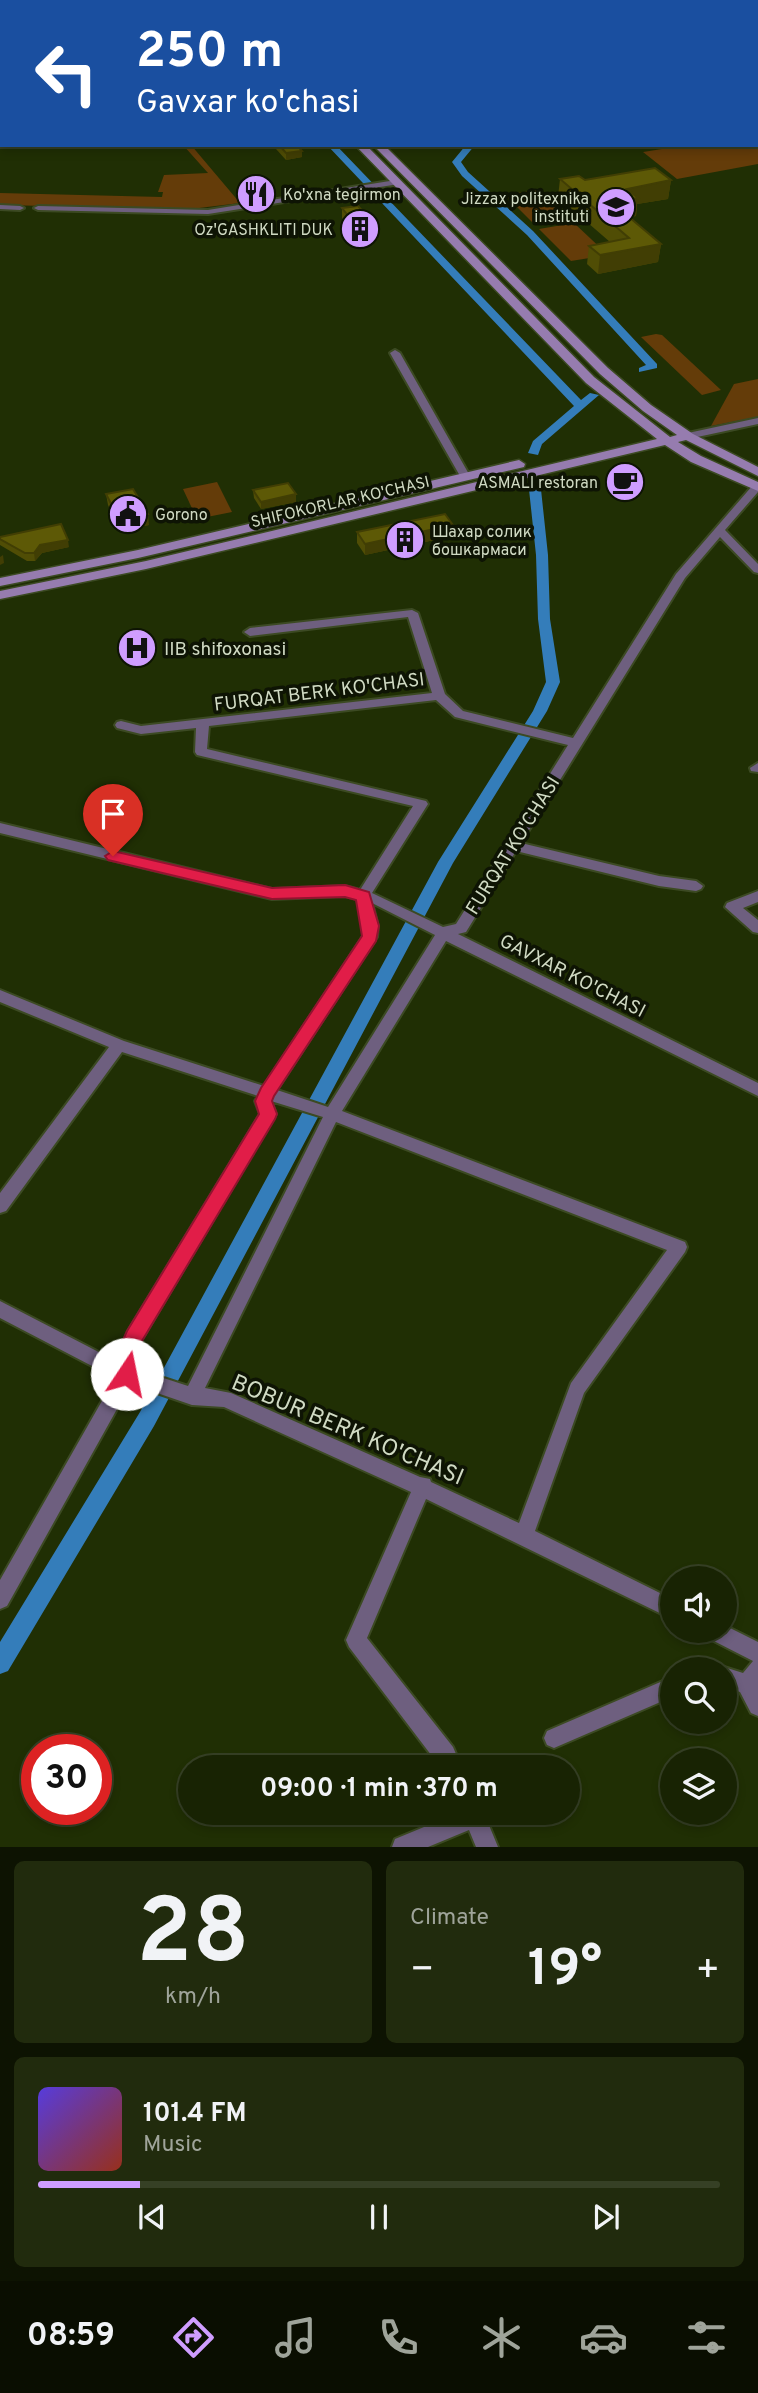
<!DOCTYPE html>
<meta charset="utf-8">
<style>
:root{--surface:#182303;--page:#212b0d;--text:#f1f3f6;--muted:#9fa49a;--line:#364025;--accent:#cf9dff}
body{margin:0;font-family:Overpass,sans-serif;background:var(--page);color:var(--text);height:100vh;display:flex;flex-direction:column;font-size:26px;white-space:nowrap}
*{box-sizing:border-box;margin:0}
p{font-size:23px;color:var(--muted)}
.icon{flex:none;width:38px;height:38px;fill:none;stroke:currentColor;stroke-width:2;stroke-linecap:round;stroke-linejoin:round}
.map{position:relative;height:1847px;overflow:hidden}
.side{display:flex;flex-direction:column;gap:14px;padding:14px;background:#0d1302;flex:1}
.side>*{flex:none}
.hud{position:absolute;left:0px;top:0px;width:760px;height:147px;box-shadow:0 4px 10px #0003,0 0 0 2px var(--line);background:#1a4fa0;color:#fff;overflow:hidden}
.fabs{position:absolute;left:660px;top:1566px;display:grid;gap:14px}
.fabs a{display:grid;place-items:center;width:77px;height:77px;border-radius:50%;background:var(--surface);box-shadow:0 4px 10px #0003,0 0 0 2px var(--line);font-size:35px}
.speed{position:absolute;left:21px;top:1734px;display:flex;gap:14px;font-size:35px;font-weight:700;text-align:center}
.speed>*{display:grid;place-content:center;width:91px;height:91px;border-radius:50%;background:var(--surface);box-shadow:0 4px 10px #0003,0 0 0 2px var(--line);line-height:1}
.speed .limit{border:10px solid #d22;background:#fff;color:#111}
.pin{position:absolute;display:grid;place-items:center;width:60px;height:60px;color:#fff;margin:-72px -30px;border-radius:50% 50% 50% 0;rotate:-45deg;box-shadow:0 0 7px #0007}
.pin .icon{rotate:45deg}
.me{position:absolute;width:77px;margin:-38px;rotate:11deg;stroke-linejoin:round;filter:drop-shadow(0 0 5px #0008)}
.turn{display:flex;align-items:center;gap:24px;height:147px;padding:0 21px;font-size:32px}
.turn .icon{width:91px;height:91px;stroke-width:2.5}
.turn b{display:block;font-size:49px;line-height:60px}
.big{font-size:52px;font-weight:700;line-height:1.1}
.side .card{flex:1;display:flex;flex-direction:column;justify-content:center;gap:10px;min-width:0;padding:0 24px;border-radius:10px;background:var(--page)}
.side .dial{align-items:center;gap:0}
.dial b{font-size:91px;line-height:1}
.song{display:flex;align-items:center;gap:21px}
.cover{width:84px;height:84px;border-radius:10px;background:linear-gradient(135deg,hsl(250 70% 55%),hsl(10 70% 35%))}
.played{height:7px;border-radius:4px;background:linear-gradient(90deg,var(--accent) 15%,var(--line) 15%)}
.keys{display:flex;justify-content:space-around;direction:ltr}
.heat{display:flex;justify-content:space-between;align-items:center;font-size:38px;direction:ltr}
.side .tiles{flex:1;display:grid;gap:14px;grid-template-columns:1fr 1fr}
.card:last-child{grid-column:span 2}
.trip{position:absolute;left:178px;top:1755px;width:402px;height:70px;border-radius:35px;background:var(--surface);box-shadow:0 4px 10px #0003,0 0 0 2px var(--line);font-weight:700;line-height:70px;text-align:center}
.tabs{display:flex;height:112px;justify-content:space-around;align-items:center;background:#0a0e01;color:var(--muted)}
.tabs .icon{width:49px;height:49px}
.tabs .on{color:var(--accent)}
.tabs b{font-size:32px;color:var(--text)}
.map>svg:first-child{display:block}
.green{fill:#643c09}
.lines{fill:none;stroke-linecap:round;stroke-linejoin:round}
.canal{fill:#347dba;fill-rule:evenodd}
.minor-casing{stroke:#3c4a23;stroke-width:4}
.secondary-casing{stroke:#3c4a23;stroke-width:3}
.minor{fill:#6e5f7f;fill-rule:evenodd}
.secondary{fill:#967caf;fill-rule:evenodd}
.wall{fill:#504d05}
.shaded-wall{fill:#413e04}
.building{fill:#5d5906;stroke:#413e04;stroke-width:2}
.route{fill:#e11d48;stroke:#92132f;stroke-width:2}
.labels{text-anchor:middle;stroke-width:7;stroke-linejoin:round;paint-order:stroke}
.far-poi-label{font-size:16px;fill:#d0dac3;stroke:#0e1404;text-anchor:start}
.far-street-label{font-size:16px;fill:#d0dac3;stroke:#0e1404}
.poi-label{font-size:19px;fill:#d0dac3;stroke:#0e1404;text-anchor:start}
.street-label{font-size:19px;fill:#d0dac3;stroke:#0e1404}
.near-street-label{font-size:23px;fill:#d0dac3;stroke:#0e1404}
</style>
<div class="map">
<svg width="758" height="1847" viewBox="0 0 758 1847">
<rect width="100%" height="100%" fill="#202f04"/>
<g class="green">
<path d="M758 134V164L677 179 643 152 687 145H758Z"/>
<path d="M183 145H191L240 203 191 209 0 205V193L162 197 163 192H158L164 175 208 173Z"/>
<path d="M537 190 568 218 533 223 505 195Z"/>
<path d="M574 223 608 255 571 261 539 229Z"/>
<path d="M656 334 662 335 721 390 702 395 641 337Z"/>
<path d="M758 379V417L711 426 734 384Z"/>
<path d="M217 482 232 512 197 519 183 489Z"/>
</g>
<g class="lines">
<g class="canal">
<path d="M187 0H195L197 2H189Z"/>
<path d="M581 0H589L580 2Z"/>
<path d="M327 145H336L581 400 590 393 599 395 542 444 538 455 528 453 533 441 574 406Z"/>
<path d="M466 145H475L461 162 468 172 533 231 657 364V368L639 372V368L646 365 527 235 462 176 452 162Z"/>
<path d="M534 476 540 480 548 555 550 619 560 682 547 711 453 863 154 1426 8 1671 0 1674V1642L140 1412 438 862 533 711 546 682 538 619 536 555 528 480Z"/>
</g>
<g class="minor-casing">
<g id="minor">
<path d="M15 0H31L12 2Z"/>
<path d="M60 0H76L57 2Z"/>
<rect x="0" y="8" width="2" height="4"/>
<path d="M396 180 400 182 399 184 208 214 38 210 34 208 38 206 208 210Z"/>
<path d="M0 205 20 206 24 208 20 210 0 209Z"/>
<path d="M395 350 400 353 470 476 469 478H461L460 476 390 353Z"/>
<path d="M758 418V424L688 439 683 436 688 433Z"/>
<path d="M758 484V492L725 530 758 564V573L754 572 720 537 685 578 521 843 659 876 696 881 703 886 701 889 696 891 659 886 516 851 466 932 458 934 758 1083V1096L446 941 342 1111 685 1242 687 1247 685 1252 584 1393 535 1531 672 1599V1619L426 1499 367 1638 453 1747 462 1768H441L349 1647 346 1640 411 1492 224 1407 192 1405 131 1384 7 1606 0 1609V1580L115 1378 0 1318V1301L118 1362V1355L128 1331 260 1114 255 1101 258 1096 122 1052 6 1211 0 1213V1193L109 1047 0 1002V990L124 1041 264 1086 363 936 364 926 357 899 345 896 272 899 0 833V823L272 889 345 886 360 890 413 806 197 755 195 752 196 728 141 734 117 728 115 725 117 722 121 721 141 726 432 693 408 617 250 636 244 632 250 628 412 610 418 613 445 694 463 711 573 738 676 574 753 485ZM436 700 455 717 568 745 456 924 443 927 372 893 428 804 426 801 207 749 209 726ZM372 903 435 935 328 1107 277 1090 377 937 378 926ZM271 1101 323 1117 188 1386 136 1369V1355L141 1341 276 1114ZM336 1122 667 1250 571 1383 519 1523 431 1482 430 1479 420 1477 231 1393 205 1388Z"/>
<path d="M758 763V772L751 771 750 768Z"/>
<path d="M758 891V902L743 908 758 920V933L753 932 725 907 727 903Z"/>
<path d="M724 1625 758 1642V1716L751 1713 740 1692 724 1687V1670H718L724 1667 743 1673 753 1661 708 1638 705 1631H724Z"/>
<path d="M672 1677V1697L554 1748 547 1745 544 1738 547 1731Z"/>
<path d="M458 1813H484L498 1847H476L469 1830 428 1847H392L395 1839Z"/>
</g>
</g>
<g class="secondary-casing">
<g id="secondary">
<path d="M211 0H219L220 2H212Z"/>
<path d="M225 0H234L235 2H226Z"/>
<path d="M355 145H366L594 377 670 437 677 435 643 411 600 374 373 145H384L608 368 651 405 693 434 758 467V476L686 440 678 442 701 456 758 482V491L691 462 665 445 146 569 0 599V591L146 561 657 439 586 383Z"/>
<path d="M519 460 525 464 524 467 138 558 0 586V578L138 550Z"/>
</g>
</g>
<use href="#minor" class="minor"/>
<use href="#secondary" class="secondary"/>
</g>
<g class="wall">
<path d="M276 145H297L302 151V157L286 160 276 149Z"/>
<path d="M560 179 585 180H671L668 199 637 204 636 216 629 217 661 244 658 262 598 274 587 264 589 246 610 242 558 197Z"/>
<path d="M342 208 378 239 361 242 342 218Z"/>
<path d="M253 490 296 502 261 509 254 498Z"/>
<path d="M106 494 149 525 121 531 108 505Z"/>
<path d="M453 525V536L365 555 357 543V532Z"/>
<path d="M0 537 69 547 42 553 35 561H27L0 545Z"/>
</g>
<g class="shaded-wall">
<path d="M302 151V157L286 160V153Z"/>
<path d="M671 180 668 199 637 204 636 216 609 221 611 202 627 189Z"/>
<path d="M378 229V239L361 242V232Z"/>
<path d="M661 244 658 262 598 274 600 255Z"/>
<path d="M296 494V502L261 509V502Z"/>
<path d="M148 514 149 525 121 531 119 519Z"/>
<path d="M453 525V536L365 555V544Z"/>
<path d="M68 540 69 547 42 553 35 561 34 553 40 545Z"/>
<path d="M3 555 4 563 0 565V557Z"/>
</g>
<g class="building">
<path d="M279 145H297L302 151 286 153Z"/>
<path d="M655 168 671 180 627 189 638 198 611 202 661 244 600 255 589 246 629 238 560 179 579 176 585 180Z"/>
<path d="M358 206 378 229 361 232 342 208Z"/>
<path d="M288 483 296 494 261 502 253 490Z"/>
<path d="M133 489 148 514 119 519 106 494Z"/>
<path d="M445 514 453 525 365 544 357 532Z"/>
<path d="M61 524 68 540 40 545 34 553H25L0 539V537Z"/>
</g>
<path class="route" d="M113 851 272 888 345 885 369 892 379 926 376 941 274 1096 272 1101 277 1114 275 1119 142 1341C137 1354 139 1368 134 1380L127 1383 119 1380C112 1364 120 1346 127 1331L259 1114 255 1101 261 1088 362 936 356 900 345 897 272 899 108 860 105 856Z"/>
<defs>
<g id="restaurant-disc" transform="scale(2.0125)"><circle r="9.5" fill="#cf9dff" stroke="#0e1404"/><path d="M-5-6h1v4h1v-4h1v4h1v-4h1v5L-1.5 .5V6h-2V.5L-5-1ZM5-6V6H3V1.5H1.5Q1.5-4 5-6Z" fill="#111"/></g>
<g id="university-disc" transform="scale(2.0125)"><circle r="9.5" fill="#cf9dff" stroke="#0e1404"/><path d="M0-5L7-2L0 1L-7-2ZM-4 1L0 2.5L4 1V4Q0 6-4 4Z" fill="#111"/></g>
<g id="building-disc" transform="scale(2.0125)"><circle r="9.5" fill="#cf9dff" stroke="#0e1404"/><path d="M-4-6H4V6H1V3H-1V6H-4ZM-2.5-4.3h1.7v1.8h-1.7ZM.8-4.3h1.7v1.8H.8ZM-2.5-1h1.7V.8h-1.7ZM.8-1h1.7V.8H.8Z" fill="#111"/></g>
<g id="cafe-disc" transform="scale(2.0125)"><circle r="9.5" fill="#cf9dff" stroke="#0e1404"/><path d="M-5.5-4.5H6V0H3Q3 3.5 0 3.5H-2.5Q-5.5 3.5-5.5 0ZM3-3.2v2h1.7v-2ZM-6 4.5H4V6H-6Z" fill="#111"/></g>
<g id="civic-disc" transform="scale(2.0125)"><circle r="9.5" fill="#cf9dff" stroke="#0e1404"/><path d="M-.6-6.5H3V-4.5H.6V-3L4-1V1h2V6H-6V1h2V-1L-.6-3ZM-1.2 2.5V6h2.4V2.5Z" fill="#111"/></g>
<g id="hospital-disc" transform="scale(2.0125)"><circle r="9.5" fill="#cf9dff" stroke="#0e1404"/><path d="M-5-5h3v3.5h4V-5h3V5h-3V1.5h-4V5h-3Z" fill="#111"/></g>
</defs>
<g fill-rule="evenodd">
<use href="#restaurant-disc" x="256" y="194"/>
<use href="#university-disc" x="616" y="207"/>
<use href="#building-disc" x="360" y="229"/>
<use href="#cafe-disc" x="625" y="482"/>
<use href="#civic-disc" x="128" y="514"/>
<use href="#building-disc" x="405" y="540"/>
<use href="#hospital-disc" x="137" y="648"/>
</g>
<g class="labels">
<g class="far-poi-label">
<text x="283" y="200">Ko'xna tegirmon</text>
<text x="589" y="204" text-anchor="end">Jizzax politexnika<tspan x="589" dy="18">instituti</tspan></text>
<text x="333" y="235" text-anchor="end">Oz'GASHKLITI DUK</text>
<text x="598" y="488" text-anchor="end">ASMALI restoran</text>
<text x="155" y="520">Gorono</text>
<text x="432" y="537">Шахар солик<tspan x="432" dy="18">бошкармаси</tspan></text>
</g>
<g class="far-street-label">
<text transform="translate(340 501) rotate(-13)" y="6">SHIFOKORLAR KO'CHASI</text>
</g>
<g class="poi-label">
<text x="164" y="655">IIB shifoxonasi</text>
</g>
<g class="street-label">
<text transform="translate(319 691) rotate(-7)" y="7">FURQAT BERK KO'CHASI</text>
<text transform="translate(512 845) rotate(-58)" y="7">FURQAT KO'CHASI</text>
<text transform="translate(573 975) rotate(27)" y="7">GAVXAR KO'CHASI</text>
</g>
<g class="near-street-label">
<text transform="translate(348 1429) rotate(23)" y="8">BOBUR BERK KO'CHASI</text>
</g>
</g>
</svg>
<div class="fabs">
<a><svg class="icon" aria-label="sound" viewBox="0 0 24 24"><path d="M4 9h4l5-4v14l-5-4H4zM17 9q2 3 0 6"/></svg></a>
<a><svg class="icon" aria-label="search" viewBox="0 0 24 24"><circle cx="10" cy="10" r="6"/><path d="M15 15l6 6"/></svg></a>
<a><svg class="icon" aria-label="layers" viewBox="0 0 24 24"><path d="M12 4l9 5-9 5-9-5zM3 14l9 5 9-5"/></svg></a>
</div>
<div class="speed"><div class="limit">30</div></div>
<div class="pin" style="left:113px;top:856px;background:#d93025"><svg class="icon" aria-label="arrive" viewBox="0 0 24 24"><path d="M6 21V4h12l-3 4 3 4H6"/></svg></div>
<svg class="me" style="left:127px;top:1374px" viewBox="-20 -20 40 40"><circle r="19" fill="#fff"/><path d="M0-13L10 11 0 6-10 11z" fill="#e11d48"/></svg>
<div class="trip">09:00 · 1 min · 370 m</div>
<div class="hud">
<div class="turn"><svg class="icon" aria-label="left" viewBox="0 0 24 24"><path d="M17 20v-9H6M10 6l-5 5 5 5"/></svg><div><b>250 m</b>Gavxar ko'chasi</div></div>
</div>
</div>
<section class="side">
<div class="tiles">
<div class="card dial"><b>28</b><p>km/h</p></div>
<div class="card"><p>Climate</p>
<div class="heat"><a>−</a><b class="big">19°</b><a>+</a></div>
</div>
<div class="card">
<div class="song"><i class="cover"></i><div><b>101.4 FM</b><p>Music</p></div></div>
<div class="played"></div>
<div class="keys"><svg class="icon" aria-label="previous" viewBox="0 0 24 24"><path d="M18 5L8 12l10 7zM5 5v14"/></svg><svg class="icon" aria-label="pause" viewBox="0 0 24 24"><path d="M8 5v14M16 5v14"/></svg><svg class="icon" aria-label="next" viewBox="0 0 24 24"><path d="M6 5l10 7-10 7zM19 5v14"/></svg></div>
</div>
</div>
</section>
<nav class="tabs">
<b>08:59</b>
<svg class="icon on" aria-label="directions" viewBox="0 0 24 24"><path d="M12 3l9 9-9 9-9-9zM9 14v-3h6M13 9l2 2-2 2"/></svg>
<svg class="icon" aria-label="music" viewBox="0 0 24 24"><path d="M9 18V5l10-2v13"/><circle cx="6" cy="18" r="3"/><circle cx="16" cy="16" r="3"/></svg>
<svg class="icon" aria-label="phone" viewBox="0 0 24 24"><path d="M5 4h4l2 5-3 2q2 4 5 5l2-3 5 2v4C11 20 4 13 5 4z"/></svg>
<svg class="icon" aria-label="climate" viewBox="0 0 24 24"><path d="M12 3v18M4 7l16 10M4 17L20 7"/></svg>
<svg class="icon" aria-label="car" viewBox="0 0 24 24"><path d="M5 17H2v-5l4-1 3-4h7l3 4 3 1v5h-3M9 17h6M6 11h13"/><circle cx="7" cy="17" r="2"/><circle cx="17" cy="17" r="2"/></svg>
<svg class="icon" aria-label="filters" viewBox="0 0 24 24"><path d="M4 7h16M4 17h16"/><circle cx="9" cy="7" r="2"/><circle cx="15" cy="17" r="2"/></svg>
</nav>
